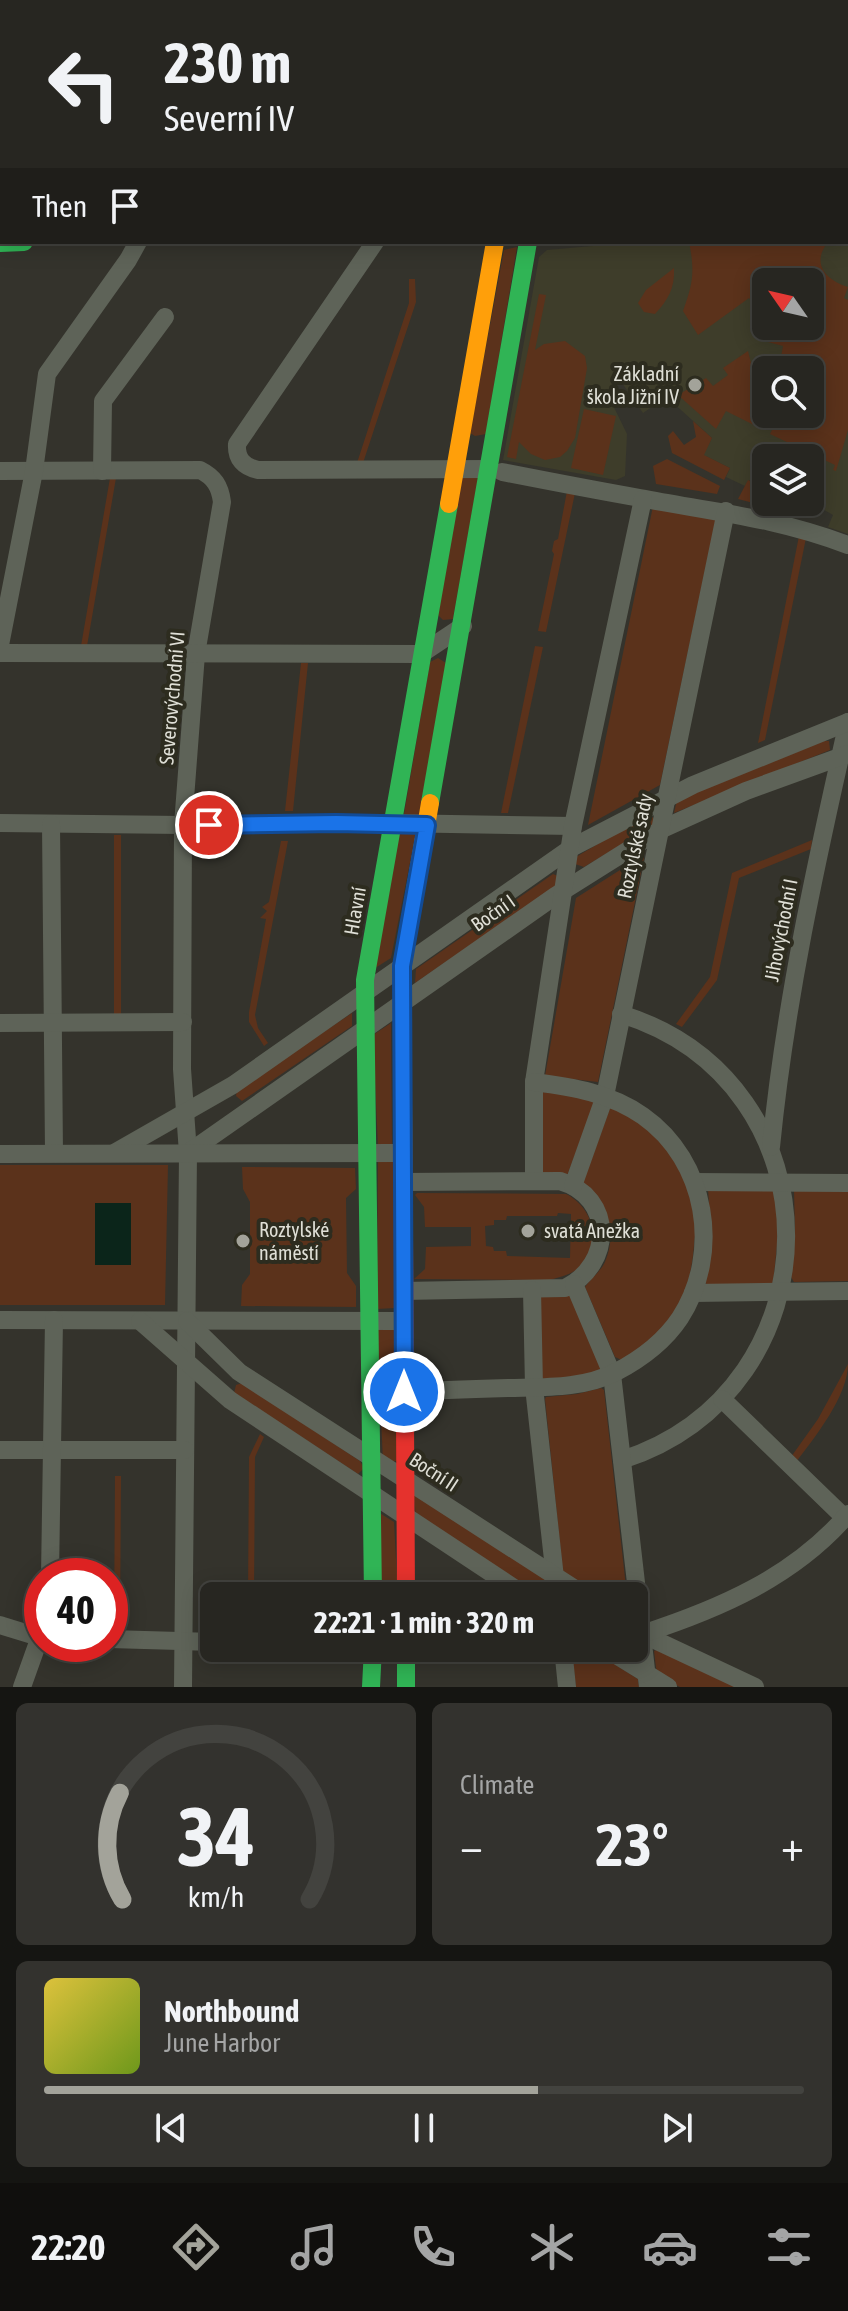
<!DOCTYPE html>
<meta charset="utf-8">
<style>
:root{--surface:#272621;--page:#33322e;--text:#f1f3f6;--muted:#a4a5a5;--line:#43433f;--accent:#a3a39a}
body{margin:0;font-family:"Asap Condensed",sans-serif;background:var(--page);color:var(--text);height:100vh;display:flex;flex-direction:column;font-size:30px;white-space:nowrap}
*{box-sizing:border-box;margin:0}
p{font-size:26px;color:var(--muted)}
.icon{flex:none;width:44px;height:44px;fill:none;stroke:currentColor;stroke-width:2;stroke-linecap:round;stroke-linejoin:round}
.map{position:relative;height:1687px;overflow:hidden}
.drawer{display:flex;flex-direction:column;gap:16px;padding:16px;background:#151512;flex:1}
.drawer>*{flex:none}
.banner{position:absolute;left:0px;top:0px;width:848px;height:244px;box-shadow:0 4px 20px #0003,0 0 0 2px var(--line);background:#272621;color:var(--text);overflow:hidden}
.needle{width:52px;rotate:304deg}
.fabs{position:absolute;left:752px;top:268px;display:grid;gap:16px}
.fabs a{display:grid;place-items:center;width:72px;height:72px;border-radius:12px;background:var(--surface);box-shadow:0 4px 20px #0003,0 0 0 2px var(--line);font-size:40px}
.speed{position:absolute;left:24px;top:1558px;display:flex;gap:16px;font-size:40px;font-weight:700;text-align:center}
.speed>*{display:grid;place-content:center;width:104px;height:104px;border-radius:50%;background:var(--surface);box-shadow:0 4px 20px #0003,0 0 0 2px var(--line);line-height:1}
.speed .limit{border:12px solid #d22;background:#fff;color:#111}
.pin{position:absolute;display:grid;place-items:center;width:68px;height:68px;color:#fff;margin:-34px;border:4px solid #fff;border-radius:50%;box-shadow:0 2px 8px #0007}
.me{position:absolute;width:88px;margin:-44px;rotate:0deg;stroke-linejoin:round;filter:drop-shadow(0 0 6px #0008)}
.turn{display:flex;align-items:center;gap:28px;height:168px;padding:0 32px;font-size:36px}
.turn .icon{width:104px;height:104px;stroke-width:2.5}
.turn b{display:block;font-size:56px;line-height:68px}
.then{display:flex;align-items:center;height:76px;padding:0 32px;background:#0003;gap:16px;font-size:30px}
.big{font-size:60px;font-weight:700;line-height:1.1}
.drawer .tile{flex:1;display:flex;flex-direction:column;justify-content:center;gap:12px;min-width:0;padding:0 28px;border-radius:12px;background:var(--page)}
.drawer .dial{align-items:center;gap:0}
.dial svg{height:208px;overflow:visible;fill:none;stroke:var(--line);stroke-width:7;stroke-linecap:round;text-anchor:middle}
.dial text{fill:var(--text);stroke:none}
.song{display:flex;align-items:center;gap:24px}
.cover{width:96px;height:96px;border-radius:12px;background:linear-gradient(135deg,hsl(50 70% 55%),hsl(80 70% 35%))}
.played{height:8px;border-radius:4px;background:linear-gradient(90deg,var(--accent) 65%,var(--line) 65%)}
.keys{display:flex;justify-content:space-around;direction:ltr}
.heat{display:flex;justify-content:space-between;align-items:center;font-size:44px;direction:ltr}
.drawer .tiles{flex:1;display:grid;gap:16px;grid-template-columns:1fr 1fr}
.tile:last-child{grid-column:span 2}
.trip{position:absolute;left:200px;top:1582px;width:448px;height:80px;border-radius:12px;background:var(--surface);box-shadow:0 4px 20px #0003,0 0 0 2px var(--line);font-weight:700;line-height:80px;text-align:center}
.tabs{display:flex;height:128px;justify-content:space-around;align-items:center;background:#100f0d;color:var(--muted)}
.tabs .icon{width:56px;height:56px}
.tabs .on{color:var(--accent)}
.tabs b{font-size:36px;color:var(--text)}
.map>svg:first-child{display:block}
.built{fill:#3e3d2a;fill-rule:evenodd}
.green{fill:#5b321b;fill-rule:evenodd}
.water{fill:#0b251a}
.lines{fill:none;stroke-linecap:round;stroke-linejoin:round}
.street{stroke:#5e6358;stroke-width:18}
.fast{stroke:#30b455;stroke-width:18}
.slow{stroke:#ff9f0a;stroke-width:18}
.jam{stroke:#e5322d;stroke-width:18}
.route-casing{stroke:#114b97;stroke-width:20}
.route{stroke:#1a73e8;stroke-width:14}
.poi-dot{fill:#a3a39a;stroke:#2d2c1f;stroke-width:3}
.labels{text-anchor:middle;stroke-width:8;stroke-linejoin:round;paint-order:stroke}
.poi-label{font-size:20px;fill:#dfdfd6;stroke:#2d2c1f;text-anchor:start}
.street-label{font-size:20px;fill:#dfdfd6;stroke:#2d2c1f}
</style>
<div class="map">
<svg width="848" height="1687" viewBox="0 0 848 1687">
<rect width="100%" height="100%" fill="#34332c"/>
<path class="built" d="M848 225V534L828 527 833 515 814 504 809 509 794 502H810V458H766V488L749 480 745 486 726 477 730 468 703 455 712 438 671 401 665 398 643 413 620 380 607 393 627 434 625 476 616 480 503 460 539 257 547 250 638 242H846ZM766 282H810V326H766ZM766 370H810V414H766Z"/>
<g class="green">
<path d="M689 242H828C811 263 825 280 848 287L844 298 848 300V430L836 471 833 470 835 465 770 434 772 430 763 426 762 429 726 411 716 429 678 395 706 378 713 386 728 375 723 368 748 351 755 379 766 373V414H810V370H770L781 357 783 346 768 342 758 324 766 319 749 298 698 335 683 311C693 283 695 272 689 242ZM766 282H810V326H766Z"/>
<path d="M517 247 486 434 475 436 470 433 504 250Z"/>
<path d="M674 268C675 288 668 300 655 314L644 312 638 303 646 290Z"/>
<path d="M409 279H415L416 302 363 463H357L409 303Z"/>
<path d="M539 294 546 295 535 350 544 344 565 341 585 356 587 368 575 438 567 451 560 457 545 460 531 454 519 442 516 459 507 457Z"/>
<path d="M584 409 616 416 603 475 571 468Z"/>
<path d="M693 421 712 438 704 455 730 468 724 480 672 453 668 436 673 431 684 445 696 437Z"/>
<path d="M667 459 720 486 717 494 656 484 653 466Z"/>
<path d="M462 477 478 478 453 619 443 620 438 615Z"/>
<path d="M110 478H116L87 646H81Z"/>
<path d="M748 480 766 488V502H794L808 509 810 506 813 507 808 517 738 499Z"/>
<path d="M567 491 575 493 546 632 538 631 554 554 552 551 554 541 558 539Z"/>
<path d="M653 506 716 518 660 785 588 825Z"/>
<path d="M799 536 806 538 765 740 758 743Z"/>
<path d="M535 646 543 647 508 813H501Z"/>
<path d="M438 658 446 663 419 816 404 814 430 662Z"/>
<path d="M301 663H308L293 811H285Z"/>
<path d="M824 741H829L830 750 674 813 677 800Z"/>
<path d="M648 814 656 820 654 825 584 867 575 864 576 857Z"/>
<path d="M399 831 416 832 391 958 372 970Z"/>
<rect x="114" y="835" width="7" height="180"/>
<path d="M812 840 811 849 739 878 717 980 682 1027 676 1024 710 977 732 873Z"/>
<path d="M281 841H288L255 1015 258 1028 268 1043 264 1046 249 1022V1012L266 919 260 918 267 911 262 907 269 902Z"/>
<path d="M642 856 644 858 598 1082 545 1076 576 898Z"/>
<path d="M553 874 558 876 556 887 415 983 416 969Z"/>
<path d="M352 1013V1026L242 1101 236 1096 237 1090Z"/>
<path d="M391 1023 392 1147H378L373 1035Z"/>
<path d="M543 1092 597 1097 567 1176 544 1174 542 1170Z"/>
<path d="M614 1106C655 1129 692 1166 696 1215 697 1224 695 1236 694 1245 692 1272 686 1298 669 1320 656 1337 641 1348 624 1361L615 1357 585 1287C591 1278 601 1271 605 1262 619 1228 604 1207 583 1183L610 1108Z"/>
<path d="M378 1159 395 1162V1308L377 1309Z"/>
<path d="M0 1165H168L165 1305H0Z"/>
<path d="M242 1167 355 1168 356 1189 346 1198 347 1273 356 1286V1307L241 1306 242 1285 250 1274V1202L243 1189Z"/>
<path d="M772 1186 780 1215 773 1285 709 1286 703 1281 709 1203 708 1189Z"/>
<path d="M794 1189 848 1190V1281L794 1282 791 1277 795 1233Z"/>
<path d="M417 1193 566 1194C593 1207 605 1246 579 1268 570 1275 560 1277 550 1280L414 1279 425 1269 426 1247 471 1246V1227H425L424 1207 415 1195ZM558 1213 571 1214 570 1258 507 1256 506 1251H494L493 1247 486 1246 485 1226 494 1225V1220H506L507 1216H557Z"/>
<path d="M570 1293 604 1365 597 1372 548 1381 541 1378V1297Z"/>
<path d="M377 1329 396 1330 397 1461 383 1462Z"/>
<path d="M848 1364C848 1396 815 1437 796 1462L791 1457 818 1419Z"/>
<path d="M242 1383 360 1461 364 1468 358 1474 234 1393 236 1385Z"/>
<path d="M601 1388 604 1390 627 1596H598L563 1573 545 1399 546 1397 577 1394Z"/>
<path d="M260 1434 264 1437 255 1457 254 1596H248L249 1457Z"/>
<path d="M115 1476H121L120 1632H114Z"/>
<path d="M414 1495 548 1575 550 1596H538L416 1518Z"/>
<path d="M378 1512 394 1522 398 1596H379Z"/>
<path d="M658 1649 741 1687H680L657 1676 654 1651Z"/>
<path d="M597 1653 638 1679 639 1687H576L572 1654Z"/>
</g>
<rect class="water" x="95" y="1203" width="36" height="62"/>
<g class="lines">
<g class="street">
<path d="M796 2V0"/>
<path d="M846 217H848"/>
<path d="M375 242 237 444C236 459 244 467 258 470L489 469"/>
<path d="M0 471 200 470C214 477 220 486 222 502L196 654 183 825 182 1069 188 1153 183 1687"/>
<path d="M102 471 103 401 165 317"/>
<path d="M502 472C548 481 594 490 640 498 714 512 777 518 848 545"/>
<path d="M0 645 34 471 47 374 128 260 138 242"/>
<path d="M0 653 421 654 463 626"/>
<path d="M0 823 183 825 392 823 573 826"/>
<path d="M51 824 54 1153"/>
<path d="M621 1014C842 1083 840 1389 622 1460"/>
<path d="M0 1023 183 1022"/>
<path d="M771 1147C785 1003 816 863 848 722"/>
<path d="M114 1153 233 1085 571 848 693 785 848 722"/>
<path d="M188 1153 555 896 660 830 746 791 848 754"/>
<path d="M0 1154 402 1153"/>
<path d="M534 1181V1082L573 826 643 499"/>
<path d="M402 1182 560 1181C615 1197 613 1265 565 1288L403 1291"/>
<path d="M694 1182 848 1183"/>
<path d="M573 1186 605 1096 726 511"/>
<path d="M574 1284 612 1374 648 1687"/>
<path d="M532 1290 534 1387 557 1596"/>
<path d="M693 1293 848 1291"/>
<path d="M0 1320 404 1321"/>
<path d="M140 1321 230 1400 526 1596"/>
<path d="M187 1321 239 1372 586 1596"/>
<path d="M404 1392C439 1390 473 1389 508 1388 543 1387 583 1389 616 1372 641 1359 664 1342 680 1318 722 1253 707 1161 643 1116 610 1093 573 1087 534 1082"/>
<path d="M722 1399 845 1518"/>
<path d="M0 1450H185"/>
<path d="M50 1576 54 1320"/>
<path d="M0 1625 42 1638"/>
<path d="M638 1632 755 1687"/>
<path d="M642 1634C719 1609 794 1577 848 1514"/>
<path d="M110 1639 214 1642"/>
<path d="M563 1648 567 1687"/>
<path d="M605 1648 668 1687"/>
<path d="M22 1687 42 1631"/>
</g>
<g class="fast">
<path d="M92 2 105 0"/>
<path d="M444 2 451 0"/>
<path d="M538 2 543 0"/>
<path d="M0 16 2 15"/>
<path d="M0 76 2 75"/>
<path d="M0 105H2"/>
<path d="M0 243 24 242"/>
<path d="M430 803 528 242"/>
<path d="M373 1596 365 980 449 504"/>
<path d="M406 1648V1687"/>
<path d="M371 1687 373 1648"/>
</g>
<g class="slow">
<path d="M578 0V2"/>
<path d="M846 151 848 150"/>
<path d="M449 504 495 242"/>
<path d="M404 1239 402 966 430 803"/>
</g>
<path class="jam" d="M404 1239 406 1596"/>
</g>
<g class="lines">
<g class="route-casing">
<path id="route" d="M209 825 336 823 427 825 402 966 404 1392"/>
</g>
<use href="#route" class="route"/>
</g>
<g class="poi-dot">
<circle cx="695" cy="385" r="8"/>
<circle cx="528" cy="1231" r="8"/>
<circle cx="243" cy="1241" r="8"/>
</g>
<g class="labels">
<g class="poi-label">
<text x="679" y="381" text-anchor="end">Základní<tspan x="679" dy="23">škola Jižní IV</tspan></text>
<text x="259" y="1237">Roztylské<tspan x="259" dy="23">náměstí</tspan></text>
<text x="544" y="1238">svatá Anežka</text>
</g>
<g class="street-label">
<text transform="translate(172 698) rotate(-85)" y="7">Severovýchodní VI</text>
<text transform="translate(635 846) rotate(-78)" y="7">Roztylské sady</text>
<text transform="translate(355 911) rotate(-80)" y="7">Hlavní</text>
<text transform="translate(493 913) rotate(-35)" y="7">Boční I</text>
<text transform="translate(781 930) rotate(-79)" y="7">Jihovýchodní I</text>
<text transform="translate(434 1472) rotate(33)" y="7">Boční II</text>
</g>
</g>
</svg>
<div class="fabs">
<a><svg class="needle" viewBox="-14 -14 28 28"><path d="M0-13l5 13h-10z" fill="#e53935"/><path d="M0 13l5-13h-10z" fill="#a4a5a5"/></svg></a>
<a><svg class="icon" aria-label="search" viewBox="0 0 24 24"><circle cx="10" cy="10" r="6"/><path d="M15 15l6 6"/></svg></a>
<a><svg class="icon" aria-label="layers" viewBox="0 0 24 24"><path d="M12 4l9 5-9 5-9-5zM3 14l9 5 9-5"/></svg></a>
</div>
<div class="speed"><div class="limit">40</div></div>
<div class="pin" style="left:209px;top:825px;background:#d93025"><svg class="icon" aria-label="arrive" viewBox="0 0 24 24"><path d="M6 21V4h12l-3 4 3 4H6"/></svg></div>
<svg class="me" style="left:404px;top:1392px" viewBox="-20 -20 40 40"><circle r="17" fill="#1a73e8" stroke="#fff" stroke-width="3"/><path d="M0-11L8 9 0 5-8 9z" fill="#fff"/></svg>
<div class="trip">22:21 · 1 min · 320 m</div>
<div class="banner">
<div class="turn"><svg class="icon" aria-label="left" viewBox="0 0 24 24"><path d="M17 20v-9H6M10 6l-5 5 5 5"/></svg><div><b>230 m</b>Severní IV</div></div>
<div class="then">Then<svg class="icon" aria-label="arrive" viewBox="0 0 24 24"><path d="M6 21V4h12l-3 4 3 4H6"/></svg></div>
</div>
</div>
<section class="drawer">
<div class="tiles">
<div class="tile dial"><svg viewBox="0 0 100 80">
<path d="M14 69A42 42 0 1 1 86 69"/>
<path d="M14 69A42 42 0 0 1 13 28" stroke="#a3a39a"/>
<text x="50" y="56" font-size="32" font-weight="700">34</text>
<text x="50" y="72" font-size="11">km/h</text>
</svg></div>
<div class="tile"><p>Climate</p>
<div class="heat"><a>−</a><b class="big">23°</b><a>+</a></div>
</div>
<div class="tile">
<div class="song"><i class="cover"></i><div><b>Northbound</b><p>June Harbor</p></div></div>
<div class="played"></div>
<div class="keys"><svg class="icon" aria-label="previous" viewBox="0 0 24 24"><path d="M18 5L8 12l10 7zM5 5v14"/></svg><svg class="icon" aria-label="pause" viewBox="0 0 24 24"><path d="M8 5v14M16 5v14"/></svg><svg class="icon" aria-label="next" viewBox="0 0 24 24"><path d="M6 5l10 7-10 7zM19 5v14"/></svg></div>
</div>
</div>
</section>
<nav class="tabs">
<b>22:20</b>
<svg class="icon on" aria-label="directions" viewBox="0 0 24 24"><path d="M12 3l9 9-9 9-9-9zM9 14v-3h6M13 9l2 2-2 2"/></svg>
<svg class="icon" aria-label="music" viewBox="0 0 24 24"><path d="M9 18V5l10-2v13"/><circle cx="6" cy="18" r="3"/><circle cx="16" cy="16" r="3"/></svg>
<svg class="icon" aria-label="phone" viewBox="0 0 24 24"><path d="M5 4h4l2 5-3 2q2 4 5 5l2-3 5 2v4C11 20 4 13 5 4z"/></svg>
<svg class="icon" aria-label="climate" viewBox="0 0 24 24"><path d="M12 3v18M4 7l16 10M4 17L20 7"/></svg>
<svg class="icon" aria-label="car" viewBox="0 0 24 24"><path d="M5 17H2v-5l4-1 3-4h7l3 4 3 1v5h-3M9 17h6M6 11h13"/><circle cx="7" cy="17" r="2"/><circle cx="17" cy="17" r="2"/></svg>
<svg class="icon" aria-label="filters" viewBox="0 0 24 24"><path d="M4 7h16M4 17h16"/><circle cx="9" cy="7" r="2"/><circle cx="15" cy="17" r="2"/></svg>
</nav>
